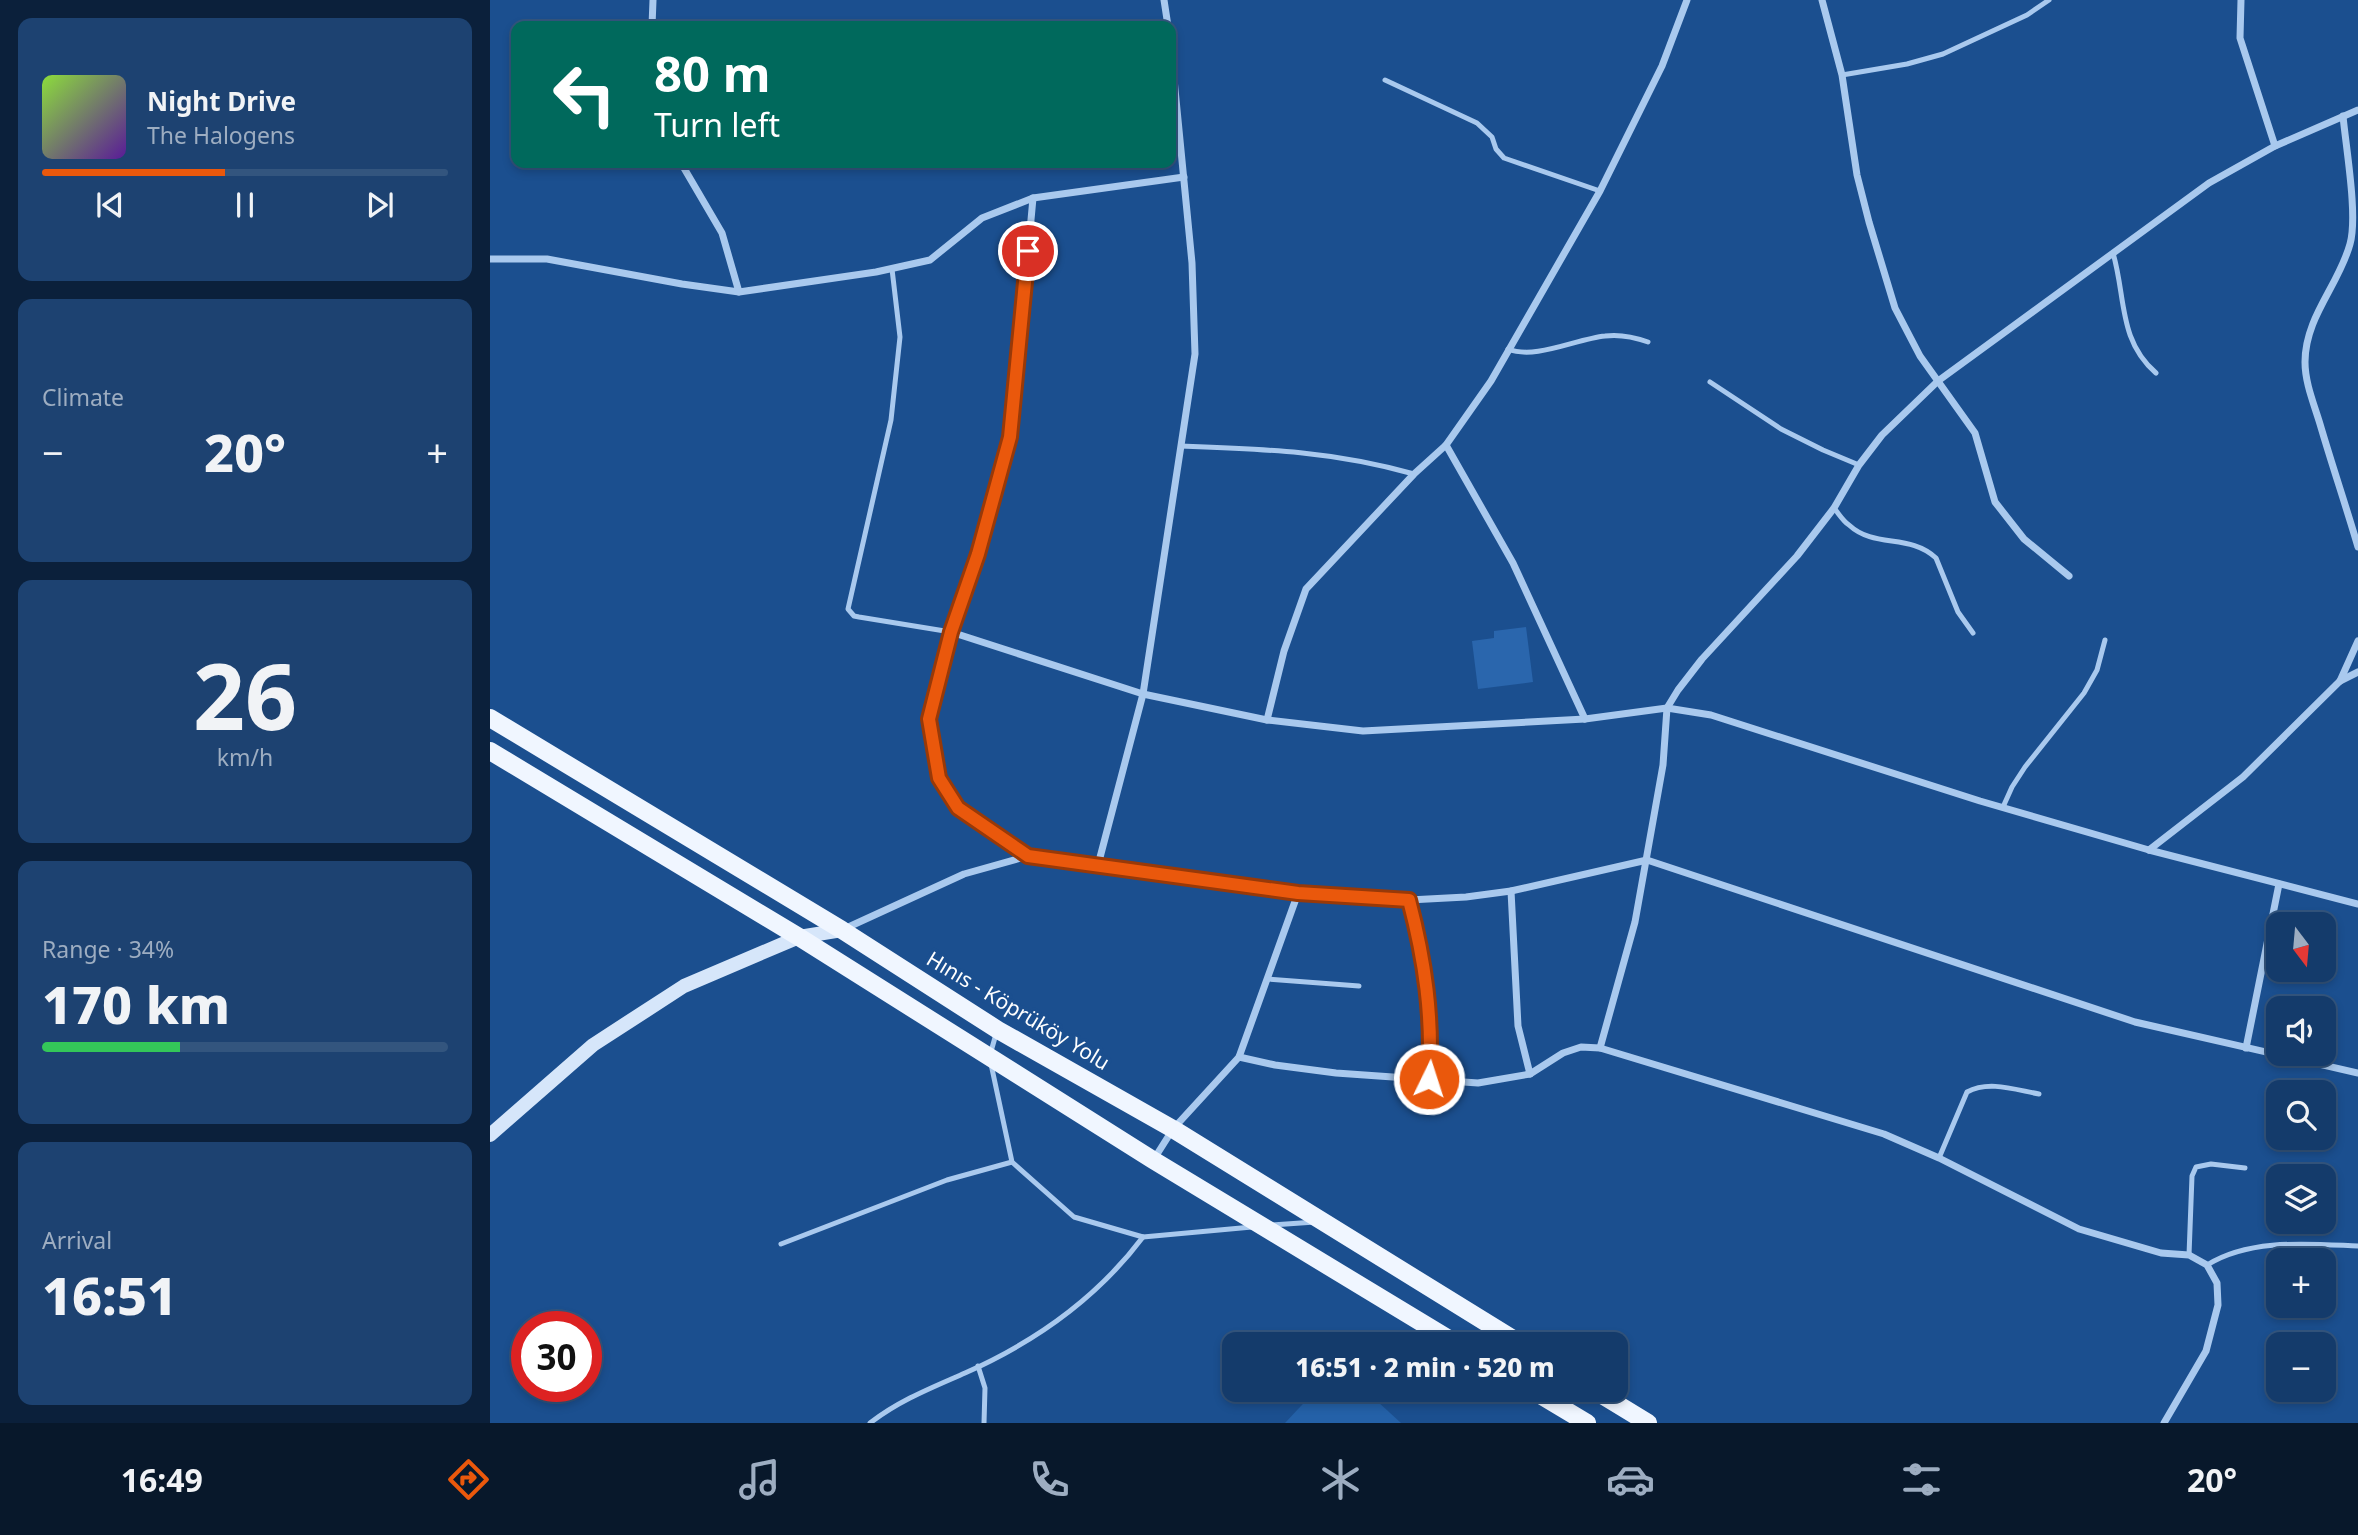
<!DOCTYPE html>
<meta charset="utf-8">
<style>
:root{--surface:#143b6b;--page:#1d4271;--text:#f1f3f6;--muted:#9dadc1;--line:#33557e;--accent:#ea580c}
body{margin:0;font-family:"Noto Sans",sans-serif;background:var(--page);color:var(--text);height:100vh;display:flex;flex-direction:column;font-size:26px;white-space:nowrap}
*{box-sizing:border-box;margin:0}
p{font-size:23px;color:var(--muted)}
.icon{flex:none;width:38px;height:38px;fill:none;stroke:currentColor;stroke-width:2;stroke-linecap:round;stroke-linejoin:round}
.map{position:relative;flex:1;overflow:hidden}
.side{display:flex;flex-direction:column;gap:18px;padding:18px;background:#0b203b;width:490px}
.side>*{flex:none}
.guide{position:absolute;left:21px;top:21px;width:665px;height:147px;border-radius:14px;box-shadow:0 4px 10px #0003,0 0 0 2px var(--line);background:#00695c;color:#fff;overflow:hidden}
.needle{width:46px;rotate:164deg}
.fabs{position:absolute;left:1776px;top:912px;display:grid;gap:14px}
.fabs a{display:grid;place-items:center;width:70px;height:70px;border-radius:14px;background:var(--surface);box-shadow:0 4px 10px #0003,0 0 0 2px var(--line);font-size:35px}
.speed{position:absolute;left:21px;top:1311px;display:flex;gap:14px;font-size:35px;font-weight:700;text-align:center}
.speed>*{display:grid;place-content:center;width:91px;height:91px;border-radius:50%;background:var(--surface);box-shadow:0 4px 10px #0003,0 0 0 2px var(--line);line-height:1}
.speed .limit{border:10px solid #d22;background:#fff;color:#111}
.pin{position:absolute;display:grid;place-items:center;width:60px;height:60px;color:#fff;margin:-30px;border:4px solid #fff;border-radius:50%;box-shadow:0 2px 7px #0007}
.me{position:absolute;width:77px;margin:-38px;rotate:4deg;stroke-linejoin:round;filter:drop-shadow(0 0 5px #0008)}
.turn{display:flex;align-items:center;gap:24px;height:147px;padding:0 28px;font-size:32px}
.turn .icon{width:91px;height:91px;stroke-width:2.5}
.turn b{display:block;font-size:49px;line-height:60px}
.big{font-size:52px;font-weight:800;line-height:1.1}
.side .widget{flex:1;display:flex;flex-direction:column;justify-content:center;gap:10px;min-width:0;padding:0 24px;border-radius:14px;background:var(--page)}
.side .dial{align-items:center;gap:0}
.dial b{font-size:91px;line-height:1}
.song{display:flex;align-items:center;gap:21px}
.cover{width:84px;height:84px;border-radius:10px;background:linear-gradient(135deg,hsl(90 70% 55%),hsl(270 70% 35%))}
.played{height:7px;border-radius:4px;background:linear-gradient(90deg,var(--accent) 45%,var(--line) 45%)}
.keys{display:flex;justify-content:space-around;direction:ltr}
.heat{display:flex;justify-content:space-between;align-items:center;font-size:38px;direction:ltr}
.charge{height:10px;border-radius:5px;background:linear-gradient(90deg,#34c759 34%,var(--line) 0)}
.trip{position:absolute;left:732px;top:1332px;width:406px;height:70px;border-radius:14px;background:var(--surface);box-shadow:0 4px 10px #0003,0 0 0 2px var(--line);font-weight:800;line-height:70px;text-align:center}
.menu{display:flex;height:112px;justify-content:space-around;align-items:center;background:#08182b;color:var(--muted)}
.menu .icon{width:49px;height:49px}
.menu .selected{color:var(--accent)}
.menu b{font-size:32px;color:var(--text)}
main{display:flex;flex:1;min-height:0}
.map>svg:first-child{display:block}
.green{fill:#2461a8}
.building{fill:#2a66ad}
.lines{fill:none;stroke-linecap:round;stroke-linejoin:round}
.lane{stroke:#a9c9ee;stroke-width:5}
.street{stroke:#a9c9ee;stroke-width:7}
.secondary{stroke:#d6e6fa;stroke-width:14}
.primary{stroke:#f0f6ff;stroke-width:18}
.route-casing{stroke:#983908;stroke-width:18}
.route{stroke:#ea580c;stroke-width:12}
.labels{text-anchor:middle;stroke-width:7;stroke-linejoin:round;paint-order:stroke}
.street-label{font-size:21px;fill:#fff;stroke:#1b4f8f}
</style>
<main>
<section class="side">
<div class="widget">
<div class="song"><i class="cover"></i><div><b>Night Drive</b><p>The Halogens</p></div></div>
<div class="played"></div>
<div class="keys"><svg class="icon" aria-label="previous" viewBox="0 0 24 24"><path d="M18 5L8 12l10 7zM5 5v14"/></svg><svg class="icon" aria-label="pause" viewBox="0 0 24 24"><path d="M8 5v14M16 5v14"/></svg><svg class="icon" aria-label="next" viewBox="0 0 24 24"><path d="M6 5l10 7-10 7zM19 5v14"/></svg></div>
</div>
<div class="widget"><p>Climate</p>
<div class="heat"><a>−</a><b class="big">20°</b><a>+</a></div>
</div>
<div class="widget dial"><b>26</b><p>km/h</p></div>
<div class="widget"><p>Range · 34%</p><b class="big">170 km</b><div class="charge"></div></div>
<div class="widget"><p>Arrival</p><b class="big">16:51</b></div>
</section>
<div class="map">
<svg width="1868" height="1423" viewBox="0 0 1868 1423">
<rect width="100%" height="100%" fill="#1b4f8f"/>
<path class="green" d="M826 1390H875L911 1423H795Z"/>
<path class="building" d="M1036 627 1043 682 988 689 982 641 1004 638V631Z"/>
<g class="lines">
<g class="lane">
<path d="M1352 75 1417 64 1453 54 1537 15 1559 0"/>
<path d="M895 80 987 123 1002 137 1006 149 1014 158 1110 191"/>
<path d="M1623 253C1636 297 1628 340 1666 373"/>
<path d="M402 269 410 337 401 420 358 609 364 616 369 617 461 632"/>
<path d="M1018 349C1045 360 1086 339 1115 336 1130 334 1144 337 1158 342"/>
<path d="M1220 382 1291 429 1333 450 1369 465"/>
<path d="M691 446C774 449 842 451 924 474"/>
<path d="M1344 508C1349 514 1353 521 1359 525 1385 549 1419 533 1446 558L1468 612 1483 633"/>
<path d="M1513 807 1522 787 1535 767 1594 693 1607 670 1615 640"/>
<path d="M778 979 869 986"/>
<path d="M500 1055 506 1034"/>
<path d="M501 1064 522 1162 584 1217 653 1237 762 1227"/>
<path d="M1449 1158 1477 1092C1499 1080 1526 1090 1549 1094"/>
<path d="M782 1225 825 1222"/>
<path d="M291 1244 457 1180 522 1162"/>
<path d="M1699 1255 1702 1176 1706 1167 1721 1164 1755 1168"/>
<path d="M1717 1265C1760 1238 1819 1244 1868 1246"/>
<path d="M488 1366 495 1388 494 1423"/>
<path d="M380 1423C410 1400 441 1388 475 1373 545 1342 607 1298 653 1237"/>
</g>
<g class="street">
<path d="M674 0 678 26"/>
<path d="M1332 0 1352 75 1367 175 1379 222 1405 308 1430 356 1485 433 1505 502 1534 539 1579 576"/>
<path d="M1751 0 1750 38 1785 146"/>
<path d="M162 26 163 0"/>
<path d="M1853 116C1856 148 1868 216 1860 244 1849 285 1815 317 1815 362 1815 383 1824 404 1830 424 1842 465 1856 506 1868 547"/>
<path d="M191 163 232 233 249 292"/>
<path d="M0 259H57L192 284 249 292 386 272 440 260 492 218 543 198 694 177"/>
<path d="M956 445 1023 563 1095 719"/>
<path d="M461 632 653 694 777 720 873 731 1095 719 1177 708 1221 715 1490 801 1659 850 1868 904"/>
<path d="M1850 681 1868 641"/>
<path d="M777 720 794 651 816 589 924 474 956 445 1001 381 1110 191 1172 66 1197 0"/>
<path d="M1659 850 1753 777 1850 681 1868 672"/>
<path d="M538 856 468 809 448 778 439 719 461 632 488 554 521 437 543 198"/>
<path d="M608 865 653 694 705 354 702 263 681 48"/>
<path d="M1021 891 1028 1026 1040 1074"/>
<path d="M919 900C934 959 943 1018 939 1079"/>
<path d="M354 929 474 874 538 856 808 893 919 900 976 897 1021 891 1157 860 1645 1022 1868 1073"/>
<path d="M1110 1048 1145 922 1173 765 1177 708 1188 690 1212 659 1307 556 1344 508 1369 465 1392 435 1448 381 1719 183 1785 146 1868 110"/>
<path d="M1756 1048 1789 884"/>
<path d="M749 1057 785 1065 846 1073 988 1083 1040 1074 1073 1053 1091 1047 1110 1048 1394 1134 1449 1158 1589 1229 1671 1253 1699 1255 1717 1265 1727 1283 1728 1305 1716 1351 1674 1423"/>
<path d="M664 1159 683 1129 749 1057 808 893"/>
</g>
<path class="secondary" d="M0 1135 103 1045 194 986 309 937 352 930"/>
<g class="primary">
<path d="M0 718 352 930 508 1030 683 1129 1031 1344"/>
<path d="M0 751 309 937 663 1160 967 1344"/>
<path d="M1042 1390 1097 1423"/>
<path d="M1104 1390 1158 1423"/>
</g>
</g>
<g class="lines">
<g class="route-casing">
<path id="route" d="M538 251 520 437 488 554 461 632 439 719 449 778 468 808 538 856 808 893 919 900C935 961 943 1017 939 1079"/>
</g>
<use href="#route" class="route"/>
</g>
<g class="labels">
<g class="street-label">
<text transform="translate(528 1011) rotate(31)" y="7">Hınıs - Köprüköy Yolu</text>
</g>
</g>
</svg>
<div class="fabs">
<a><svg class="needle" viewBox="-14 -14 28 28"><path d="M0-13l5 13h-10z" fill="#e53935"/><path d="M0 13l5-13h-10z" fill="#9dadc1"/></svg></a>
<a><svg class="icon" aria-label="sound" viewBox="0 0 24 24"><path d="M4 9h4l5-4v14l-5-4H4zM17 9q2 3 0 6"/></svg></a>
<a><svg class="icon" aria-label="search" viewBox="0 0 24 24"><circle cx="10" cy="10" r="6"/><path d="M15 15l6 6"/></svg></a>
<a><svg class="icon" aria-label="layers" viewBox="0 0 24 24"><path d="M12 4l9 5-9 5-9-5zM3 14l9 5 9-5"/></svg></a>
<a>+</a>
<a>−</a>
</div>
<div class="speed"><div class="limit">30</div></div>
<div class="pin" style="left:538px;top:251px;background:#d93025"><svg class="icon" aria-label="arrive" viewBox="0 0 24 24"><path d="M6 21V4h12l-3 4 3 4H6"/></svg></div>
<svg class="me" style="left:939px;top:1079px" viewBox="-20 -20 40 40"><circle r="17" fill="#ea580c" stroke="#fff" stroke-width="3"/><path d="M0-11L8 9 0 5-8 9z" fill="#fff"/></svg>
<div class="trip">16:51 · 2 min · 520 m</div>
<div class="guide">
<div class="turn"><svg class="icon" aria-label="left" viewBox="0 0 24 24"><path d="M17 20v-9H6M10 6l-5 5 5 5"/></svg><div><b>80 m</b>Turn left</div></div>
</div>
</div>
</main>
<nav class="menu">
<b>16:49</b>
<svg class="icon selected" aria-label="directions" viewBox="0 0 24 24"><path d="M12 3l9 9-9 9-9-9zM9 14v-3h6M13 9l2 2-2 2"/></svg>
<svg class="icon" aria-label="music" viewBox="0 0 24 24"><path d="M9 18V5l10-2v13"/><circle cx="6" cy="18" r="3"/><circle cx="16" cy="16" r="3"/></svg>
<svg class="icon" aria-label="phone" viewBox="0 0 24 24"><path d="M5 4h4l2 5-3 2q2 4 5 5l2-3 5 2v4C11 20 4 13 5 4z"/></svg>
<svg class="icon" aria-label="climate" viewBox="0 0 24 24"><path d="M12 3v18M4 7l16 10M4 17L20 7"/></svg>
<svg class="icon" aria-label="car" viewBox="0 0 24 24"><path d="M5 17H2v-5l4-1 3-4h7l3 4 3 1v5h-3M9 17h6M6 11h13"/><circle cx="7" cy="17" r="2"/><circle cx="17" cy="17" r="2"/></svg>
<svg class="icon" aria-label="filters" viewBox="0 0 24 24"><path d="M4 7h16M4 17h16"/><circle cx="9" cy="7" r="2"/><circle cx="15" cy="17" r="2"/></svg>
<b>20°</b>
</nav>
